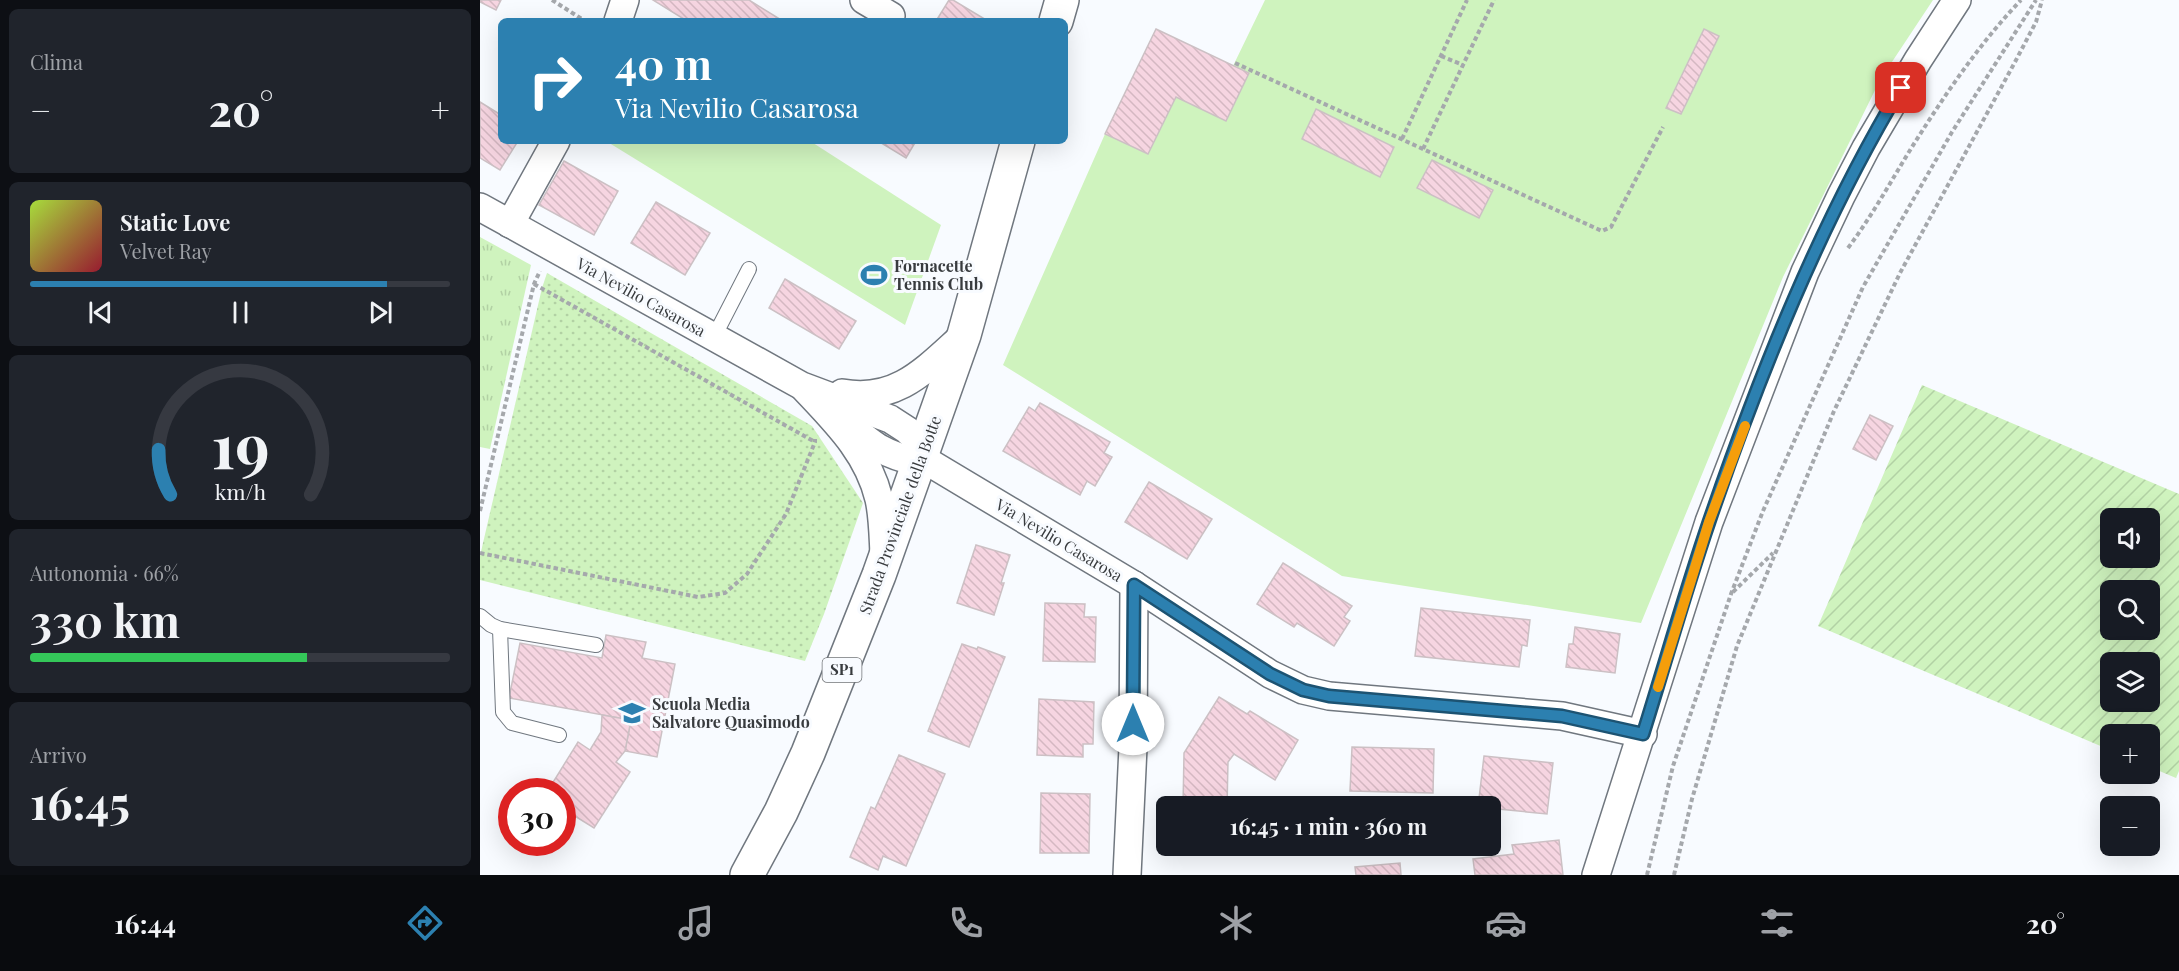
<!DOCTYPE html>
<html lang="it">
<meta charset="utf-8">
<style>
:root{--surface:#171b24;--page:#20242c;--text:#f1f3f6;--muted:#9ea1a6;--line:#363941;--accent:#2c80b0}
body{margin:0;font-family:"Playfair Display",serif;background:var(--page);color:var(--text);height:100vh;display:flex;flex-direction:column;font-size:22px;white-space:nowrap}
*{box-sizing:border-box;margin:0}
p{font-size:20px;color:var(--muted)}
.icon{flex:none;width:33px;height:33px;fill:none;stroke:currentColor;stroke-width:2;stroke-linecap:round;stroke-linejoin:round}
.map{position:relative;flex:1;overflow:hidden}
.drawer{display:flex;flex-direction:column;gap:9px;padding:9px;background:#0d0f14;width:480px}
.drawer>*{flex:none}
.hud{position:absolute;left:18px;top:18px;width:570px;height:126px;border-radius:9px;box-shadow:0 6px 24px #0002;background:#2c80b0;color:#fff;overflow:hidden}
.tools{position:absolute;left:1620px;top:508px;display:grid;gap:12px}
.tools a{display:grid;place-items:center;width:60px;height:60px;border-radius:9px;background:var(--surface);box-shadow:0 6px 24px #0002;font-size:30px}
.speed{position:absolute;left:18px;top:778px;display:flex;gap:12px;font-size:30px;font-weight:700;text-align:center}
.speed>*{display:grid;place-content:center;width:78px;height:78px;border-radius:50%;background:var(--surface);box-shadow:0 6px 24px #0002;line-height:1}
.speed .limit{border:9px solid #d22;background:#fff;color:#111}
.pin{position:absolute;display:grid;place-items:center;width:51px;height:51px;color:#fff;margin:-26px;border-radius:12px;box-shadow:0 3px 9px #0006}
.me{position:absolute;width:66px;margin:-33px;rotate:0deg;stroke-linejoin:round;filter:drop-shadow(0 0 4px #0008)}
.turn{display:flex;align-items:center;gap:21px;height:126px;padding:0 18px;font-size:27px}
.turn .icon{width:78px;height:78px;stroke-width:2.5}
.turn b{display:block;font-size:42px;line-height:51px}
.big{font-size:45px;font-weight:700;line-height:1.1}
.drawer .card{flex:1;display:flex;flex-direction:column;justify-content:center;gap:9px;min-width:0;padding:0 21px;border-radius:9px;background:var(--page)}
.drawer .dial{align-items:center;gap:0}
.dial svg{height:156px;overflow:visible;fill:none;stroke:var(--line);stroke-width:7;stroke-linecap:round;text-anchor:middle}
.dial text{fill:var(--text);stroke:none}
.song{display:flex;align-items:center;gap:18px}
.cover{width:72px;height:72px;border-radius:9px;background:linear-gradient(135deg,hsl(80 70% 55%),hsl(350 70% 35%))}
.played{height:6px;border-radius:3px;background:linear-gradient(90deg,var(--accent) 85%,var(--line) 85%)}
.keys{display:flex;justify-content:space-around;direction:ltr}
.heat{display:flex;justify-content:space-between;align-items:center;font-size:33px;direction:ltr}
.charge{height:9px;border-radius:4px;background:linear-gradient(90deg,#34c759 66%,var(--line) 0)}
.trip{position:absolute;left:676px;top:796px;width:345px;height:60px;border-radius:9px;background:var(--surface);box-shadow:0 6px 24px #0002;font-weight:700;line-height:60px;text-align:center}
.menu{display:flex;height:96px;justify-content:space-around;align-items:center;background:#090b0e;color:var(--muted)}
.menu .icon{width:42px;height:42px}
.menu .on{color:var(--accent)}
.menu b{font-size:27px;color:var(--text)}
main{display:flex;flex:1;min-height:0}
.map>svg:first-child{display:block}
.grass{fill:url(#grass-tufts)}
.park{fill:url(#park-dots)}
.garden{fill:url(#garden-furrows);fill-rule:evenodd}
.pitch{fill:#cff3be}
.building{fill:url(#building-back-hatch);stroke:#ccc0c4;stroke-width:1.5}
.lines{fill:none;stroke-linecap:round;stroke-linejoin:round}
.service-casing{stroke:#70777f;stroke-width:16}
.minor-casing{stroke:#70777f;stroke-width:30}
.primary-casing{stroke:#70777f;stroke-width:36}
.path{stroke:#a5a8ac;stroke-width:4;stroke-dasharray:4.5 3;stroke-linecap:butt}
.service{stroke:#fff;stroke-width:14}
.minor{stroke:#fff;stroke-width:27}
.primary{stroke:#fff;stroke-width:33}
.route-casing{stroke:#1d5372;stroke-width:15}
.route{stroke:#2c80b0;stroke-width:10}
.slow{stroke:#f59e0b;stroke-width:10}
.labels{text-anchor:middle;stroke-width:6;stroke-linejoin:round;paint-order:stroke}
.shield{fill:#f8fbff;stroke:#727578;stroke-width:1.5}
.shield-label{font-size:15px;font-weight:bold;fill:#383b3e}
.poi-label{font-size:16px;font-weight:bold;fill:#383b3e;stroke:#f8fbff;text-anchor:start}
.street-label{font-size:16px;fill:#383b3e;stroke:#f8fbff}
</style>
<main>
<section class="drawer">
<div class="card"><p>Clima</p>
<div class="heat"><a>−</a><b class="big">20°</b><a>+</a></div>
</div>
<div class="card">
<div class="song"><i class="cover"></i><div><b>Static Love</b><p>Velvet Ray</p></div></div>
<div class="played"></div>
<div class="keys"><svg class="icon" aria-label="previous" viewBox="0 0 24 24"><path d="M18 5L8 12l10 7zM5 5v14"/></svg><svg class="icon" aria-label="pause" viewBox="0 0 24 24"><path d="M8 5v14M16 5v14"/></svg><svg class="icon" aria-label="next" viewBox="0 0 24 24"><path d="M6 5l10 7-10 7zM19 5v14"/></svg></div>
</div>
<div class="card dial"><svg viewBox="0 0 100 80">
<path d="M14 69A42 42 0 1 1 86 69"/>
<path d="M14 69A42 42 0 0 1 8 46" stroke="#2c80b0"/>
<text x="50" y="56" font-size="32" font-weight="700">19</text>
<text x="50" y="72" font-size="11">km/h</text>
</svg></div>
<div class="card"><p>Autonomia · 66%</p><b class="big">330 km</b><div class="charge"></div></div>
<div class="card"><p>Arrivo</p><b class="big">16:45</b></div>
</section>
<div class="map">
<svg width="1699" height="875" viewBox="0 0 1699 875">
<defs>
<pattern id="grass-tufts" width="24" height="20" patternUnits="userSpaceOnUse" patternTransform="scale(1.5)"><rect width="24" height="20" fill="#cff3be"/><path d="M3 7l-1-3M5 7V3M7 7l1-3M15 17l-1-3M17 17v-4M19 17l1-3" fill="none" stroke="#b2d1a4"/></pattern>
<pattern id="park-dots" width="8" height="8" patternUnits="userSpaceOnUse" patternTransform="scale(1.5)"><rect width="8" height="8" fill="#cff3be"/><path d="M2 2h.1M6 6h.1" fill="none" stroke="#b2d1a4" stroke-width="1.8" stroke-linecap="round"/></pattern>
<pattern id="garden-furrows" width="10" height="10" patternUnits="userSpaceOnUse" patternTransform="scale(1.5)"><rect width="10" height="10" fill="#cff3be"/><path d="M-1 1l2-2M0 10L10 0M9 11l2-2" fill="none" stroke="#b2d1a4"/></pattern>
<pattern id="building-back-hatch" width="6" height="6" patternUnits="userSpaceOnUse" patternTransform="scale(1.5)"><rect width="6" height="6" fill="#f6d5e1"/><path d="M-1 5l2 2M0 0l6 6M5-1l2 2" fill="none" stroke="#d4b8c2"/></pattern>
</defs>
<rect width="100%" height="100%" fill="#f8fbff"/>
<path class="grass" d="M0 237 51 265 10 449 0 447Z"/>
<path class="park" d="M67 273 332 426 383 503 344 614 325 661 0 580V556L62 288Z"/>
<path class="garden" d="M1442 385 1699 494V771L1696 778 1670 767V735H1630V750L1338 626ZM1630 519H1670V558H1630ZM1630 591H1670V630H1630ZM1630 663H1670V702H1630Z"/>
<g class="pitch">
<path d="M785 0H1453L1400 80 1303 277 1161 623 862 576 523 365 625 134 676 29 753 66Z"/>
<path d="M126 141H330L461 225 425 325Z"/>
</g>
<g class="building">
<path d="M0 0H21L16 10 0 2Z"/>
<path d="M173 0H269L303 21H207Z"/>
<path d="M469 0H473L508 21H456Z"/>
<path d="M676 29 769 73 746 121 696 97 668 154 625 134Z"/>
<path d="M1224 29 1239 36 1201 114 1186 108Z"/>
<path d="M0 102 21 115V141H38L20 170 0 158Z"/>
<path d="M836 109 914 147 900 177 822 139Z"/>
<path d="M398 141H436L426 158Z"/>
<path d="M952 160 1013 190 999 218 937 188Z"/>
<path d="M84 161 138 191 114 235 59 205Z"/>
<path d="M176 202 230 233 205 275 151 243Z"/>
<path d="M305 279 376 321 359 349 289 308Z"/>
<path d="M560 403 630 442 624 453 632 457 615 486 607 481 600 495 523 451 549 407 555 411Z"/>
<path d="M1390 415 1413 426 1396 460 1373 449Z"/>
<path d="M669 482 732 519 707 559 645 522Z"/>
<path d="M496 545 530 555 521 583H524L514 615 477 603Z"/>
<path d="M803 563 872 606 864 617 870 621 854 646 817 623 814 627 777 604Z"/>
<path d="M565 603 605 604 604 617H616L615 662 563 661Z"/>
<path d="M941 608 1050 620 1047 646 1042 645 1039 667 935 656Z"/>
<path d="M1095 627 1140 634 1135 673 1086 667 1089 644H1093Z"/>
<path d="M126 635 166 642 162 658 195 664 177 757 145 751 151 720 29 698 40 643 122 658Z"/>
<path d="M482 644 497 649 498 647 525 657 489 747 448 731Z"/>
<path d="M739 697 767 714 770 711 818 740 795 780 754 754 748 762 747 807H703L704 753Z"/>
<path d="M559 699 614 702 613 744H603V757L557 755Z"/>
<path d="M122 715 151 720 145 751 136 762 150 772 114 828 82 808V792H67L98 742 110 750 121 732Z"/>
<path d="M872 747 954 749 953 793 870 791Z"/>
<path d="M419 755 465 774 426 866 403 856 398 870 370 857 391 807 395 809Z"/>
<path d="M1004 756 1073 763 1067 814 998 807Z"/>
<path d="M561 793 610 794 609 853H560Z"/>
<path d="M1079 840 1083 875H995L993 859 1034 854 1032 845Z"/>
<path d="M920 863 921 875H876L875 867Z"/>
</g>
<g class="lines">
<g class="service-casing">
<g id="service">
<path d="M234 337 269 269"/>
<path d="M0 616 11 625 20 629 116 645"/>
<path d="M20 629 23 712 32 723 79 735"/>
</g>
</g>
<g class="minor-casing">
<g id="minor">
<path d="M384 0 411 16"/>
<path d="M138 21 145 0"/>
<path d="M0 207 322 386 410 419 427 430 443 446"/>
<path d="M30 224 76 141"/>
<path d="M325 389C356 422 388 453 399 499 403 517 403 536 404 554"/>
<path d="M362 393C417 403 446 369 484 335"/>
<path d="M369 425C394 446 405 455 438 462"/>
<path d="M440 457 654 585 790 674 823 690 849 696 1082 716 1163 734"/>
<path d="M647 875 653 747 654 585"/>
<path d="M1116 875 1229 522 1325 272 1361 196 1386 148 1438 60 1477 0"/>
</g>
</g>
<g class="primary-casing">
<g id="primary">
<path d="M576 21 582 0"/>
<path d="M267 875 301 812 328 753 399 575 484 335 538 141"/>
</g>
</g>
<g class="path">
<path d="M72 0 105 21"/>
<path d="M961 56 983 65"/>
<path d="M755 63 1122 231 1131 227 1183 127"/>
<path d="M922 139 987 0"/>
<path d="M943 149 1014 0"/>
<path d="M1368 248C1392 216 1411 181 1432 147 1464 96 1499 44 1541 0"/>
<path d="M54 284 335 442"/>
<path d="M0 511 54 284 60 271"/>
<path d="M0 553 218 597 245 593 267 574 306 514 335 442V439"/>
<path d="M1253 592 1293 553"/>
<path d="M1167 875 1193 766 1251 594 1283 511 1383 287 1472 132 1556 0"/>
<path d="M1194 875 1212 799 1257 646 1354 411 1420 273 1535 62 1556 22 1562 0"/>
</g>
<use href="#service" class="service"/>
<use href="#minor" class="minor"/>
<use href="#primary" class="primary"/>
</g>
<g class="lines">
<g class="route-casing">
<path id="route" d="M653 724 654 585 790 674 823 690 849 696 1082 716 1163 734C1185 664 1205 592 1229 522 1280 373 1340 223 1421 88"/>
</g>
<use href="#route" class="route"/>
<path class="slow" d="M1178 687 1229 522 1265 426"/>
</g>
<defs>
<g id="stadium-bare" transform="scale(2.07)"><path d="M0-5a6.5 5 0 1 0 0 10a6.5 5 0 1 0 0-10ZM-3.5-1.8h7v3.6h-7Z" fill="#2c80b0" stroke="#f8fbff" stroke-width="2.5" paint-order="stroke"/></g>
<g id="school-bare" transform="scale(2.07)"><path d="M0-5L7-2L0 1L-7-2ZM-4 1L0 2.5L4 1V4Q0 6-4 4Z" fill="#2c80b0" stroke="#f8fbff" stroke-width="2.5" paint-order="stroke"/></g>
</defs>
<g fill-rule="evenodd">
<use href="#stadium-bare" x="394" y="275"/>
<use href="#school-bare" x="152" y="713"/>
</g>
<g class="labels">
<rect class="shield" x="342.5" y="658" width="39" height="24" rx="4.5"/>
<g class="shield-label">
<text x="362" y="675">SP1</text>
</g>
<g class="poi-label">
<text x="414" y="272">Fornacette<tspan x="414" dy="18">Tennis Club</tspan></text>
<text x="172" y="710">Scuola Media<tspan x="172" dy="18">Salvatore Quasimodo</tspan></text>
</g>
<g class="street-label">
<text transform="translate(161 297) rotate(29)" y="6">Via Nevilio Casarosa</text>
<text transform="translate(420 515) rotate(-70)" y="6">Strada Provinciale della Botte</text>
<text transform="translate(579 540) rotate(31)" y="6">Via Nevilio Casarosa</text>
</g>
</g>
</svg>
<div class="tools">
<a><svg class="icon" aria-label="sound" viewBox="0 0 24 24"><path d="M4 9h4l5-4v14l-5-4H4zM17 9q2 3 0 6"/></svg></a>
<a><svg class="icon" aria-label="search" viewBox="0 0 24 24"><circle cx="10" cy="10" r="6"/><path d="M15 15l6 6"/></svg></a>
<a><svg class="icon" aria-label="layers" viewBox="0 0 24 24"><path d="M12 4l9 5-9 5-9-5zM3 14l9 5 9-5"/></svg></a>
<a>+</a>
<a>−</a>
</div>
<div class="speed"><div class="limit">30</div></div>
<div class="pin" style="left:1421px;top:88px;background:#d93025"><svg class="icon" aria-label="arrive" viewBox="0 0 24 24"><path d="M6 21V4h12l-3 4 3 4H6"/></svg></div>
<svg class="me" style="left:653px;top:724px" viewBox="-20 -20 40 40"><circle r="19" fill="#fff"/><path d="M0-13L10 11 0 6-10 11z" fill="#2c80b0"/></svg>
<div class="trip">16:45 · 1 min · 360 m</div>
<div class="hud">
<div class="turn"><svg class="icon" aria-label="right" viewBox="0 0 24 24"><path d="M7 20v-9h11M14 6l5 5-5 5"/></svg><div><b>40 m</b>Via Nevilio Casarosa</div></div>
</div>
</div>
</main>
<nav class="menu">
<b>16:44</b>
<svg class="icon on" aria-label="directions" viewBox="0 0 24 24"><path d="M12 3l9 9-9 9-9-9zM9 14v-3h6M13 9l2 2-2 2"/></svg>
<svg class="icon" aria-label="music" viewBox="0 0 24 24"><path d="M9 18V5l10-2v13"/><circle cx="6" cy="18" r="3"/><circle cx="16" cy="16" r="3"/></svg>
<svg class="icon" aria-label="phone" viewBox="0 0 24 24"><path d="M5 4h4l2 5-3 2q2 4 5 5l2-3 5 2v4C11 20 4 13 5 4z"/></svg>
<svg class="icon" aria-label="climate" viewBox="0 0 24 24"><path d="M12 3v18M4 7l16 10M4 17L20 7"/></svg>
<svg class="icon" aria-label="car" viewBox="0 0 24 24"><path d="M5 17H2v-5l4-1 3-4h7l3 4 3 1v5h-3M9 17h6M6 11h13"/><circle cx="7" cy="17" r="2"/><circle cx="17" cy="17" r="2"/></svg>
<svg class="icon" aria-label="filters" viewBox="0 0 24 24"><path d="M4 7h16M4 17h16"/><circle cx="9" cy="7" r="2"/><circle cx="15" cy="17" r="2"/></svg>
<b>20°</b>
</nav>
